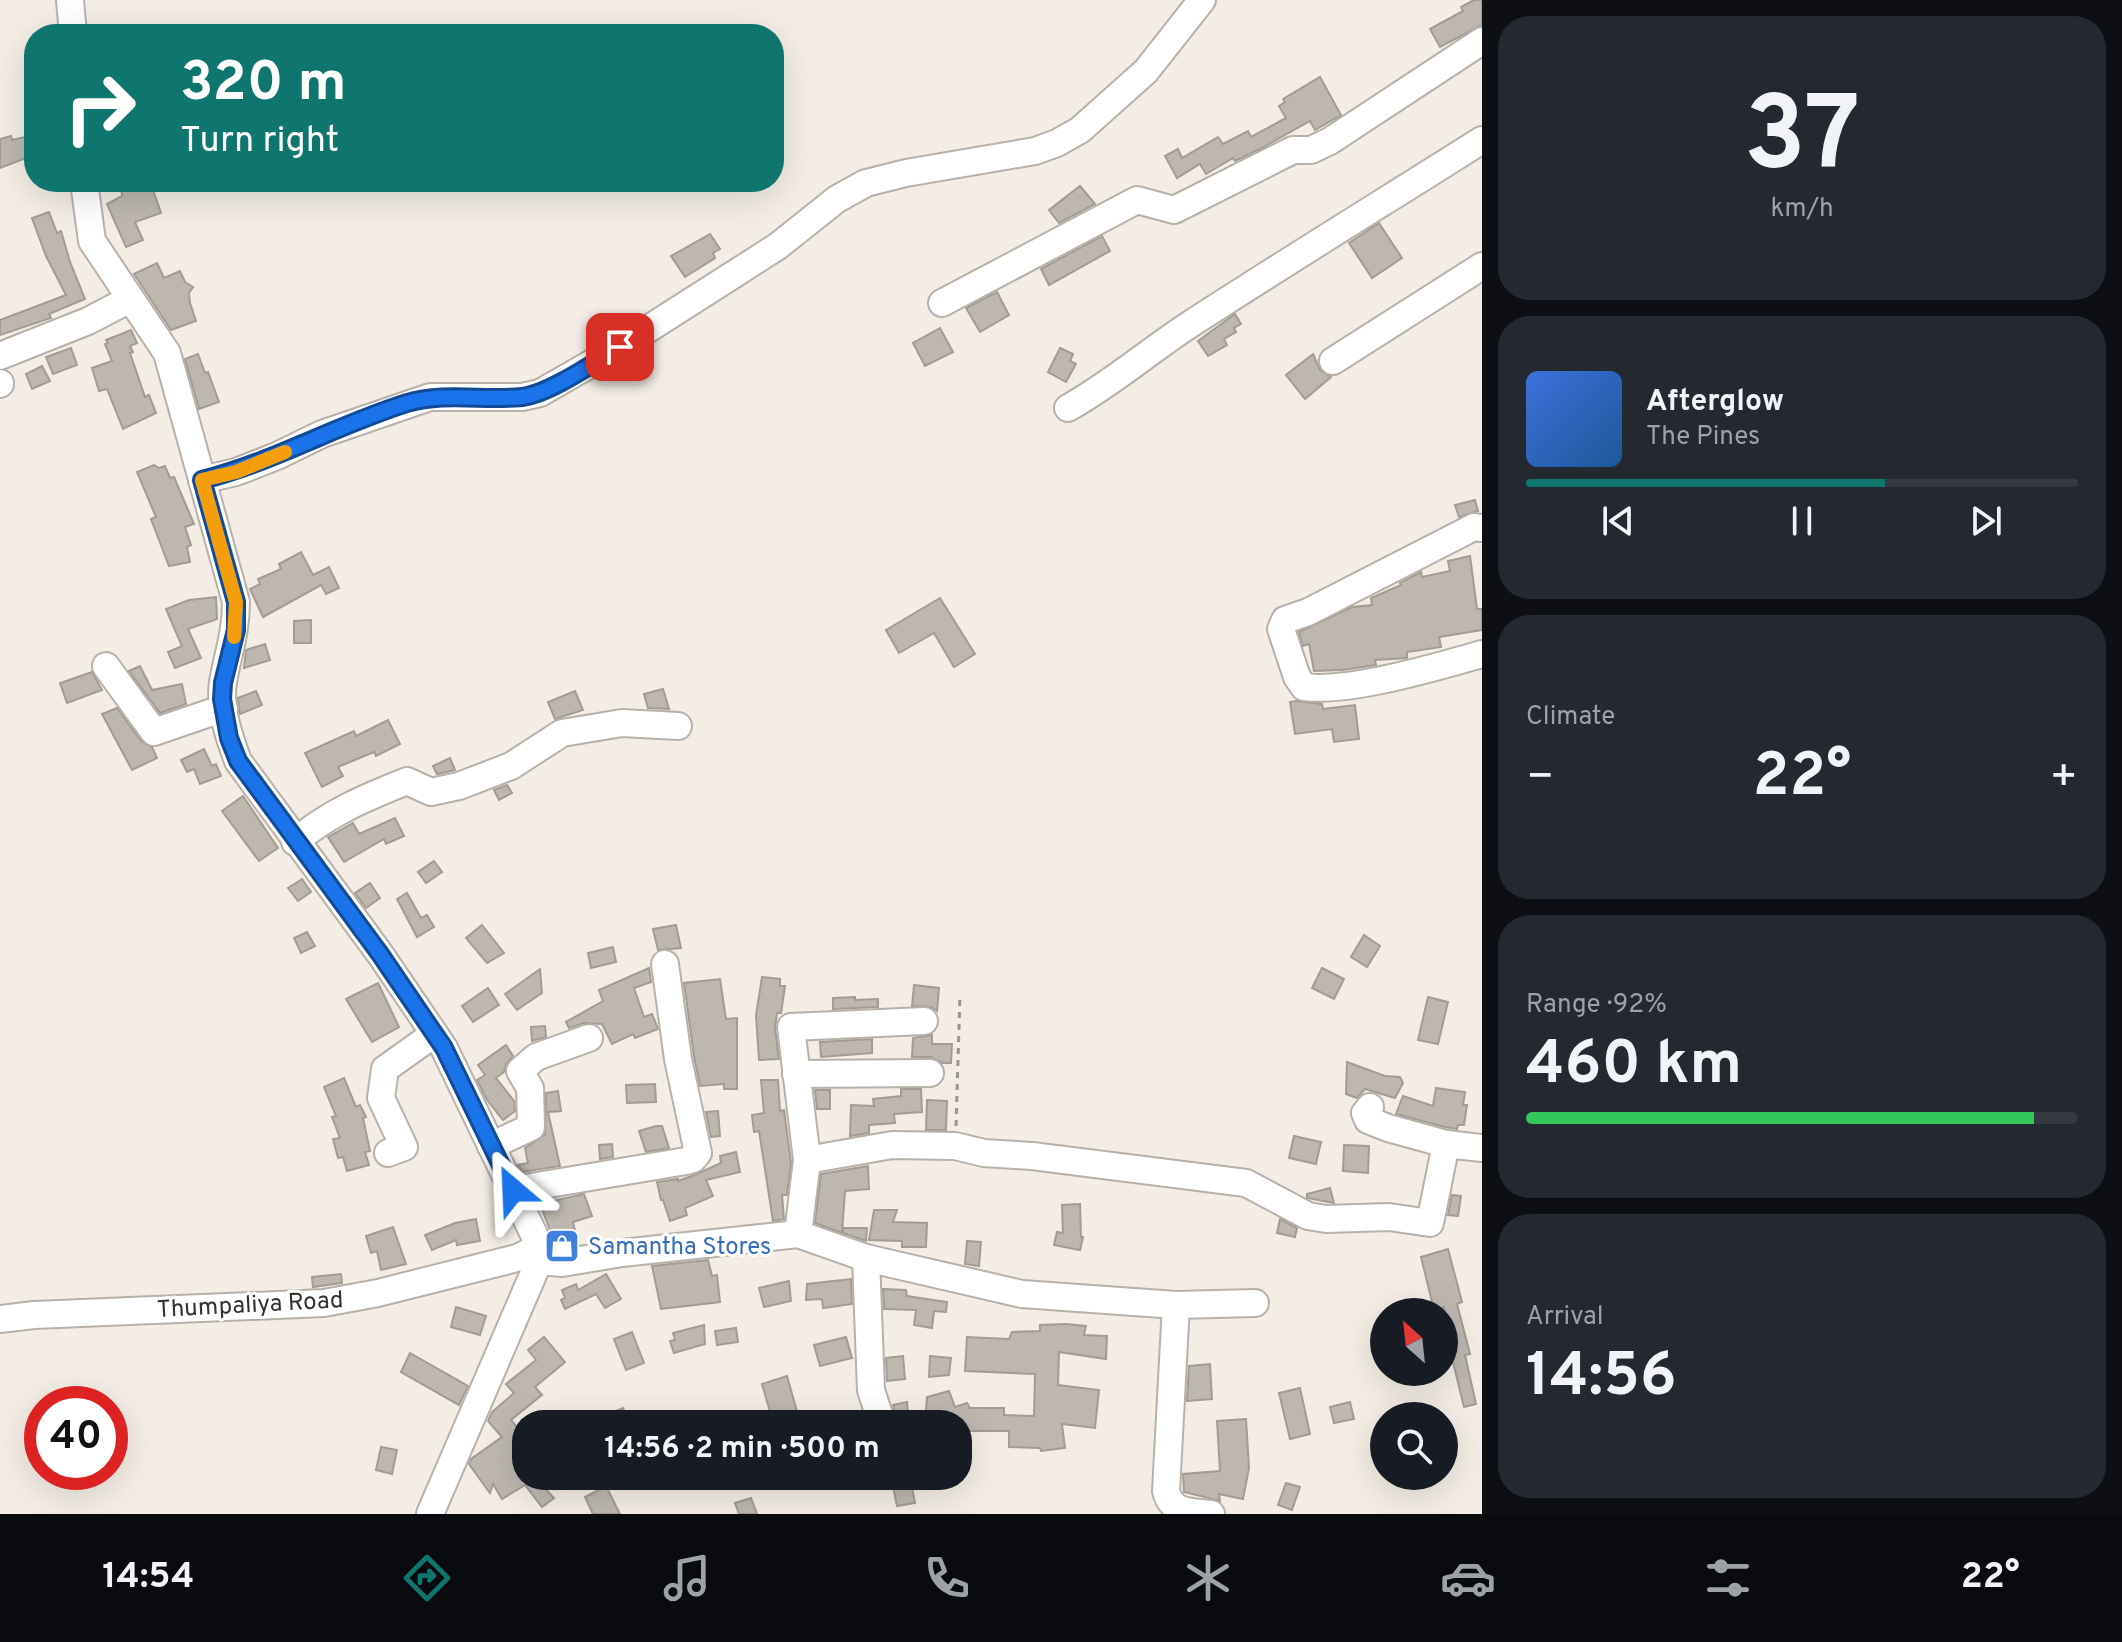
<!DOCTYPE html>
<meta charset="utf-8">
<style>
:root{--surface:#171b24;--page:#242831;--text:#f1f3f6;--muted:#9ea1a6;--line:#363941;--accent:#0f766e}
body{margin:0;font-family:Overpass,sans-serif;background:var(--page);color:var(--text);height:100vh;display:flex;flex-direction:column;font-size:30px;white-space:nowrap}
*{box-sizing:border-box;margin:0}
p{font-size:26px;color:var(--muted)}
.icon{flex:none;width:44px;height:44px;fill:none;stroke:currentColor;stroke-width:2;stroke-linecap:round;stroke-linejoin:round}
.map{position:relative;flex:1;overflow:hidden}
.panel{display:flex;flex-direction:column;gap:16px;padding:16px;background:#0d0f14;width:640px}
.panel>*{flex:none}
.banner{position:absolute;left:24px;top:24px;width:760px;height:168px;border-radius:32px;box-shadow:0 8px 32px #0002;background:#0f766e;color:#fff;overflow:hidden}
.needle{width:52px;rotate:333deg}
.controls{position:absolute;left:1370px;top:1298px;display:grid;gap:16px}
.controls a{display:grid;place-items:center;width:88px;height:88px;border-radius:50%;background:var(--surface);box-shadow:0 8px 32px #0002;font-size:40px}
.speed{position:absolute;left:24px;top:1386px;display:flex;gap:16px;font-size:40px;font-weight:700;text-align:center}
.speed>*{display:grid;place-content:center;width:104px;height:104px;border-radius:50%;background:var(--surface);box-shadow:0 8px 32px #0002;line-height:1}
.speed .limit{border:12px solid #d22;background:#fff;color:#111}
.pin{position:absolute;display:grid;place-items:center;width:68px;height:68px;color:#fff;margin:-34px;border-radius:16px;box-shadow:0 4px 12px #0006}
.me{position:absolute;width:88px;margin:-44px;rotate:334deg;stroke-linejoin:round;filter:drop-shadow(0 0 6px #0008)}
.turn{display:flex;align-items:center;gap:28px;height:168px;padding:0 24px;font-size:36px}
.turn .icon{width:104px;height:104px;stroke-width:2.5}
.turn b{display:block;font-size:56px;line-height:68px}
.big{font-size:60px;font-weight:700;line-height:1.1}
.panel .card{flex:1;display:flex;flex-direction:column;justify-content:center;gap:12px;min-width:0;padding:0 28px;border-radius:32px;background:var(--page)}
.panel .dial{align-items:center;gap:0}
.dial b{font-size:104px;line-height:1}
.song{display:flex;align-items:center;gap:24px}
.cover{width:96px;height:96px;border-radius:12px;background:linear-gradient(135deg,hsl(220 70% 55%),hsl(210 70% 35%))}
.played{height:8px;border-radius:4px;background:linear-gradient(90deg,var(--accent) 65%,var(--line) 65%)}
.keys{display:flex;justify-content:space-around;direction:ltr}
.heat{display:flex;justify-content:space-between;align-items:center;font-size:44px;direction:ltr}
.charge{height:12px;border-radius:6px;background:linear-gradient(90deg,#34c759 92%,var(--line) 0)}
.trip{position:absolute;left:512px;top:1410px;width:460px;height:80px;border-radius:32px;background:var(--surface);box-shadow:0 8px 32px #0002;font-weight:700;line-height:80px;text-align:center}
.dock{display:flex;height:128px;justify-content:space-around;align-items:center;background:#090b0e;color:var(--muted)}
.dock .icon{width:56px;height:56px}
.dock .on{color:var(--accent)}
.dock b{font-size:36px;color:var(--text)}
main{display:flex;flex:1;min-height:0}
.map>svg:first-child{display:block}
.building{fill:#bdb7b0;stroke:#a29c95;stroke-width:2}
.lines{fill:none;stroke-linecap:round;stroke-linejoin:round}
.minor-casing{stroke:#b7b1aa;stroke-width:30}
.path{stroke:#9a9590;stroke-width:3;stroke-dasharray:6 6;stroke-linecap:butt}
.minor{stroke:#fff;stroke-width:26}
.route-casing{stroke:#114b97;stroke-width:20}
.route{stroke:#1a73e8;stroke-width:14}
.slow{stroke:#f59e0b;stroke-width:14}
.labels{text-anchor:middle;stroke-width:6;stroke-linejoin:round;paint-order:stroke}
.shop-label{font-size:24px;fill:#366cbe;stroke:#fff;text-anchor:start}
.street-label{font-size:24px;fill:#322f2c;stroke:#fff}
</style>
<main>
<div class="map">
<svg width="1482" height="1514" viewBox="0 0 1482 1514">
<rect width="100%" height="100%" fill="#f3ede5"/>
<g class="building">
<path d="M1474 0H1482V25L1440 47 1430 29 1463 11 1461 7Z"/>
<path d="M1320 77 1341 115 1315 130 1310 121 1260 149 1235 161 1233 158 1206 174 1200 164 1177 178 1165 156 1178 149 1182 158 1218 137 1223 144 1248 131 1251 137 1286 118 1279 106 1285 102 1283 99Z"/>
<path d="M34 135V155L0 168V139L11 136 12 140Z"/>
<path d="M121 182H153V190L161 213 135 222 143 240 126 247 107 204 122 196Z"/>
<path d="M1080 186 1095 204 1059 223 1049 210Z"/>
<path d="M49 212 57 233 61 231 70 262 85 299 49 314 51 318 0 335V320L66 295 46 256 32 218Z"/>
<path d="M1379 223 1402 258 1372 278 1349 243Z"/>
<path d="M710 234 720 249 713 253 715 258 685 277 671 256Z"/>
<path d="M1102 236 1110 251 1049 285 1041 269Z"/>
<path d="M157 263 164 278 180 271 185 282 193 287 189 293 190 303 196 321 171 330 134 274Z"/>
<path d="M997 292 1009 315 980 332 966 308Z"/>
<path d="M1235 314 1241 324 1234 328 1236 332 1224 339 1227 345 1208 356 1198 341Z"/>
<path d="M940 328 953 352 925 366 913 343Z"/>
<path d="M131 330 137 343 130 346 133 352 130 353 145 397 149 395 156 413 123 429 107 389 99 391 92 368 112 361 105 344 108 343 106 340Z"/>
<path d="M71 348 77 365 53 374 46 357Z"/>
<path d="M1060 348 1073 354 1070 361 1076 364 1066 382 1048 372Z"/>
<path d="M198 354 205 373 208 372 219 402 199 409 185 359Z"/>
<path d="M1313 354 1320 370 1331 377 1305 399 1286 375Z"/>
<path d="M42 366 50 381 32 389 26 374Z"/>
<path d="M154 465 159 468 165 466 170 478 174 477 194 524 185 527 191 545 187 547 190 562 169 566 151 519 156 517 137 472Z"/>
<path d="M1475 500 1478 511 1459 517 1455 505Z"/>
<path d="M301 552 313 575 329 567 339 588 326 594 321 585 263 617 250 589 260 584 258 579 281 569 279 564Z"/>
<path d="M1470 556 1477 609H1482V630L1439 637 1441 647 1407 652V658L1375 660 1376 665 1342 670 1314 671 1309 644 1303 646 1299 632 1352 607 1372 605 1371 598 1401 585 1400 583 1421 572 1422 577 1450 571 1448 561Z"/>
<path d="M216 597 217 619 188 629 201 658 175 668 168 652 182 646 166 609 189 600Z"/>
<path d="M940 598 975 654 954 667 934 633 899 653 886 630Z"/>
<path d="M311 620V643H294V621Z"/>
<path d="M265 644 270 660 244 668 246 650Z"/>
<path d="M140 666 152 690 182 684 186 704 160 713 129 671Z"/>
<path d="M92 672 102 690 67 703 60 683Z"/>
<path d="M663 689 669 709 648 708 644 694Z"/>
<path d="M256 691 262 705 240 714 238 698Z"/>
<path d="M575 691 583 710 555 719 548 702Z"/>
<path d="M1296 701 1322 704 1323 709 1355 705 1359 739 1334 742 1332 729 1295 734 1290 702Z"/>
<path d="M117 708 141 741 152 747 157 758 132 770 102 714Z"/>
<path d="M388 720 400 744 376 756 374 752 338 767 343 776 322 787 305 753 354 731 356 736Z"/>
<path d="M204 749 212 766 216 764 221 776 200 784 194 769 187 772 181 760Z"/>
<path d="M450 758 455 770 437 774 433 766Z"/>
<path d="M507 785 512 793 499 800 494 790Z"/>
<path d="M243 796 278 848 259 861 222 811Z"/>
<path d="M395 818 404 836 386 844 384 839 344 862 328 837 353 823 359 834Z"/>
<path d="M434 861 442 872 426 883 418 872Z"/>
<path d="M302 879 311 892 298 901 288 888Z"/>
<path d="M370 883 380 898 366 908 355 893Z"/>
<path d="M407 893 421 918 427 915 434 927 417 937 397 899Z"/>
<path d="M482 925 504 953 487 963 466 938Z"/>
<path d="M676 925 681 948 658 950 653 929Z"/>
<path d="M307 932 315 946 301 953 294 938Z"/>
<path d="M1364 935 1380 946 1367 967 1351 957Z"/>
<path d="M613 947 616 962 591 968 588 953Z"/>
<path d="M649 968 651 982 634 988 644 1017 652 1014 658 1029 635 1038 633 1034 612 1044 602 1024 584 1023 569 1028 566 1022 603 1001 599 990Z"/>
<path d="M1322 968 1344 979 1334 999 1312 988Z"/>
<path d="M540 969 542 993 517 1010 505 994Z"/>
<path d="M762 977 780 979V986H785L781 1013H777L775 1028 779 1059 759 1060 756 1015Z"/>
<path d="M720 979 726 1019 737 1018V1089H724V1084L700 1086 694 1056 684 983Z"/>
<path d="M378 983 399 1027 372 1042 346 999Z"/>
<path d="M914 985 939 988 937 1011 931 1007 912 1006Z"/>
<path d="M488 988 499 1005 473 1022 462 1006Z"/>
<path d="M855 997V1000L878 999V1007L833 1009V998Z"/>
<path d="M1428 997 1448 1002 1438 1044 1418 1040Z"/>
<path d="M545 1026 546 1037 532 1041 531 1027Z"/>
<path d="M932 1035V1044H952L951 1063H942L931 1057H912L913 1038Z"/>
<path d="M872 1039V1053L821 1057 820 1042Z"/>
<path d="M506 1045 513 1056 506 1064 504 1072 496 1078 514 1101 515 1111 503 1120 487 1100 477 1080 485 1075 478 1065Z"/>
<path d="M1347 1062 1385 1076 1400 1077 1403 1083 1395 1098 1365 1089 1357 1098 1346 1094Z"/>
<path d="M344 1078 356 1107 360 1105 366 1117 363 1118 370 1151 365 1152 369 1165 347 1171 343 1157 338 1158 333 1139 340 1138 332 1117 336 1116 324 1087Z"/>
<path d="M761 1080H778L780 1111 784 1110 791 1163 787 1195H782L784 1219 773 1221 759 1131 754 1132 752 1115 764 1113Z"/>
<path d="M655 1084 656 1102 627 1103 626 1085Z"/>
<path d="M1436 1088 1465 1092 1463 1105H1467L1464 1125H1458L1457 1129 1445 1127 1396 1114 1403 1096 1433 1106Z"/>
<path d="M901 1089H921L922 1112 894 1114 895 1123 869 1125V1133L850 1136 851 1105 874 1106 873 1099 901 1096Z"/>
<path d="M815 1090H830V1109H817Z"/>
<path d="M558 1091 561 1111 548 1112 560 1166 522 1172 518 1165 528 1163 525 1148 545 1135 546 1093Z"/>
<path d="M927 1100 947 1101 946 1130H926Z"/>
<path d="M718 1111 720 1136 711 1137 706 1112Z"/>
<path d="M656 1126H662L669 1148 646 1152 639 1131Z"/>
<path d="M1294 1136 1321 1142 1316 1164 1289 1158Z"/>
<path d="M612 1144 613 1157 600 1159 599 1145Z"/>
<path d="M1344 1145 1369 1146 1368 1173 1343 1171Z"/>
<path d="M736 1152 740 1172 706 1180 713 1196 685 1208 687 1215 670 1221 663 1200H661L657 1182 678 1179V1181L697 1174 721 1163 720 1156Z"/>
<path d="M868 1166 869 1189 845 1191 842 1233 815 1223 821 1174Z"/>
<path d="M1330 1188 1334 1203 1307 1198V1194Z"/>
<path d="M584 1194 592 1216 573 1222 578 1244 556 1246 540 1204Z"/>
<path d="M1452 1195 1461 1196 1458 1216 1448 1215Z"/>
<path d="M1080 1204 1081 1237H1083L1080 1250 1054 1245 1057 1232 1063 1233 1062 1205Z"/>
<path d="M874 1210H897L893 1222 927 1223 926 1247H902V1241L869 1240Z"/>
<path d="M476 1219 480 1241 457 1245 456 1240 432 1250 425 1235 455 1223Z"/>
<path d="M1280 1219 1297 1228 1295 1237 1277 1233Z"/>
<path d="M393 1227 406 1264 381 1270 377 1251 371 1253 366 1236Z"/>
<path d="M843 1228H867L866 1241 843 1233Z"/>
<path d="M967 1241 981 1242 979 1266 965 1264Z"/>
<path d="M1448 1249 1462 1302 1457 1304 1470 1354 1465 1355 1476 1404 1464 1407 1452 1358 1449 1359 1444 1340V1307L1434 1310 1421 1257Z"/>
<path d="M708 1260 712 1276 717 1275 720 1302 661 1309 652 1266Z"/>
<path d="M341 1274 342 1283 313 1287 312 1277Z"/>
<path d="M606 1274 621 1299 605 1308 596 1294 565 1309 561 1300 565 1298 562 1290 576 1284 578 1290Z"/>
<path d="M851 1279 852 1304 823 1308 822 1299 806 1300 807 1284Z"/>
<path d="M789 1281 791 1301 764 1307 759 1288Z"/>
<path d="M883 1289 906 1290 907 1296 947 1302 946 1312 934 1311 932 1328 914 1325 916 1310 884 1309Z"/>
<path d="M456 1307 486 1316 480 1335 451 1327Z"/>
<path d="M1066 1324 1086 1326 1084 1335 1107 1336 1106 1359 1059 1352 1058 1385 1099 1390 1095 1428 1062 1424 1065 1448 1041 1451 1040 1448 1009 1447V1431H969L958 1435V1424H925L927 1397 949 1391 955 1407 967 1403 970 1408H1004V1415L1034 1416 1035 1374 965 1371 967 1337 1009 1339 1012 1332 1040 1331V1325Z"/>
<path d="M704 1325 705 1344 674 1353 670 1341 675 1340 673 1333Z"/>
<path d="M736 1328 738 1342 717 1345 715 1331Z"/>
<path d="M632 1332 644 1363 626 1370 614 1339Z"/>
<path d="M544 1337 565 1362 535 1387 542 1395 511 1420 526 1438V1476H553L542 1485 554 1498 542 1507 525 1485 502 1499 493 1484 490 1493 469 1464 471 1459 502 1437 488 1421 492 1412 514 1393 506 1384 536 1360 528 1350Z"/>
<path d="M846 1337 852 1358 820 1366 814 1345Z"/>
<path d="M410 1353 468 1386 459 1405 401 1372Z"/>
<path d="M903 1356 905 1379 887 1381 886 1358Z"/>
<path d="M930 1356 951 1358 949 1375 929 1377Z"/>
<path d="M1210 1364 1212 1399 1187 1401 1189 1366Z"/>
<path d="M787 1376 798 1415 773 1422 762 1384Z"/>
<path d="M1300 1388 1310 1434 1290 1439 1279 1393Z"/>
<path d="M907 1402 909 1424H898L893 1405Z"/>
<path d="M1350 1402 1354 1419 1334 1423 1330 1407Z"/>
<path d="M623 1408 630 1424H586Z"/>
<path d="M1246 1419 1249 1468 1243 1499 1219 1494 1220 1501 1184 1492 1183 1474 1220 1471 1217 1421Z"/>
<path d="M381 1447 397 1450 392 1474 376 1470Z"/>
<path d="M891 1476H910L915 1503 897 1506Z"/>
<path d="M1286 1483 1300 1487 1292 1510 1278 1505Z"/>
<path d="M606 1486 620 1514H593L585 1497Z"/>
<path d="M751 1498 757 1514H739L735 1503Z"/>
</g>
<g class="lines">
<g class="minor-casing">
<g id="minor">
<path d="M70 0 73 34"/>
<path d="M84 182 92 241 167 353 236 602C236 632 228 654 223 682 219 708 229 737 238 761L380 954 444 1048 540 1247"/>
<path d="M942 303 1137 200 1174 210 1293 150H1311L1330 141 1482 41"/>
<path d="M0 356 88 321 130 299"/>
<path d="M1333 361 1482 266"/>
<path d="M0 383V384"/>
<path d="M1068 408C1111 384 1148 352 1189 325 1286 262 1384 202 1482 140"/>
<path d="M202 480 236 472 277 456 322 434 430 397H522L540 393 620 347 739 271 778 246 837 199 866 183 906 173 1035 151 1057 143 1080 130 1146 71 1202 0"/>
<path d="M1482 528 1474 527 1308 612 1285 620 1281 629 1297 677 1304 687C1348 693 1437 667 1482 654"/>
<path d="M106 666 154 732 224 708"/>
<path d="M295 842C328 813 367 797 407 781L431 792 459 786 511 766 562 733 622 723 678 726"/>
<path d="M796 1074 930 1073"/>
<path d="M1370 1107 1365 1113 1368 1120 1388 1128 1446 1144"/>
<path d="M491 1146 531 1127 530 1088 520 1071 536 1057 589 1038"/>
<path d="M388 1153 404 1147 381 1098 385 1069 434 1034"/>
<path d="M807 1160 791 1027 924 1021"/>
<path d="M513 1190 686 1161 693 1159 698 1153 678 1059 665 964"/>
<path d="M798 1234 807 1160 892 1145 955 1146 984 1153 1032 1156 1246 1183 1308 1216 1326 1219 1389 1217 1430 1223 1446 1144 1482 1148"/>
<path d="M866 1258 871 1390 882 1424"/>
<path d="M539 1261 562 1263 622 1253 798 1234 866 1258 1022 1294 1176 1305 1255 1303"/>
<path d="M1176 1305 1166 1491C1171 1513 1191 1512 1211 1514"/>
<path d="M0 1319 34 1315 324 1303 378 1293 517 1258 540 1247"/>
<path d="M430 1514 539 1261 540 1247"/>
</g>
</g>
<path class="path" d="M956 1126 960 994"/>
<use href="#minor" class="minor"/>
</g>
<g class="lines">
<g class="route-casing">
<path id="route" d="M513 1190 444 1048 380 954 238 761 229 738 222 699 223 683 236 630V602L202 480C273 462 337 425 407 403 445 392 484 401 522 397 549 394 595 362 620 347"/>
</g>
<use href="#route" class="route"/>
<path class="slow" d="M234 637 236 602 202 480 236 472 285 452"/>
</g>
<defs>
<g id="shop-square" transform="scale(1.8)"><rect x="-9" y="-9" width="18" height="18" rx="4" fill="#3f7fe0" stroke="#fff"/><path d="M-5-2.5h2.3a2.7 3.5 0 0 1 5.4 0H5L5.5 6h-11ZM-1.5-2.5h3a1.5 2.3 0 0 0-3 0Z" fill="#fff"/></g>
</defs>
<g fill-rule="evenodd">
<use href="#shop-square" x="562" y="1246"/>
</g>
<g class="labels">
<g class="shop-label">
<text x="588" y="1254">Samantha Stores</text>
</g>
<g class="street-label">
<text transform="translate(250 1304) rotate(-3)" y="8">Thumpaliya Road</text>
</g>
</g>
</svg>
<div class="controls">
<a><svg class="needle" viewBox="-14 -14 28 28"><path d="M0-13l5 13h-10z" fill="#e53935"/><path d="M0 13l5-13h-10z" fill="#9ea1a6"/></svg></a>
<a><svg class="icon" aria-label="search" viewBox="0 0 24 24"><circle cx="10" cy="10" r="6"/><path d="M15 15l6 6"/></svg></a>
</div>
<div class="speed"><div class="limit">40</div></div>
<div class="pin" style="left:620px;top:347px;background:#d93025"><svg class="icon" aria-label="arrive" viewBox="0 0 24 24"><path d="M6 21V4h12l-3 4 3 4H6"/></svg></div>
<svg class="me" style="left:513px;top:1190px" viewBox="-20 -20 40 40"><path d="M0-17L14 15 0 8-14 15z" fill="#1a73e8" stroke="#fff" stroke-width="4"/></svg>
<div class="trip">14:56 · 2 min · 500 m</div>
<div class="banner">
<div class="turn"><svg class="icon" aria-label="right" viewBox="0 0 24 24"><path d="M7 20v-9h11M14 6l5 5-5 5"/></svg><div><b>320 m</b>Turn right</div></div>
</div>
</div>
<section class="panel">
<div class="card dial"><b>37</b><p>km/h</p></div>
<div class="card">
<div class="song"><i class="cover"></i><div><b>Afterglow</b><p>The Pines</p></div></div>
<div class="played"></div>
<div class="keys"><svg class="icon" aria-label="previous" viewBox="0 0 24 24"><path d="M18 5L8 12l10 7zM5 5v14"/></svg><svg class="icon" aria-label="pause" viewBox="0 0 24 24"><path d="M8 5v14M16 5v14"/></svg><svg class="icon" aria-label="next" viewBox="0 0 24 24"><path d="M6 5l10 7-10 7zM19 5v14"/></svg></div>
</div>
<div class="card"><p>Climate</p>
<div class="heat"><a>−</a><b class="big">22°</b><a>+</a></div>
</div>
<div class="card"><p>Range · 92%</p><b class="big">460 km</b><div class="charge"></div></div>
<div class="card"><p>Arrival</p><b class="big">14:56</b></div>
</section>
</main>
<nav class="dock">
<b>14:54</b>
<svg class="icon on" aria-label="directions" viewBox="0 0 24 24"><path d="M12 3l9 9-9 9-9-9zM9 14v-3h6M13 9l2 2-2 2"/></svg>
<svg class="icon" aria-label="music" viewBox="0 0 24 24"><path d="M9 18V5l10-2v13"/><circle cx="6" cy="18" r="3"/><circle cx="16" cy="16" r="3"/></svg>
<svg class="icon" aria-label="phone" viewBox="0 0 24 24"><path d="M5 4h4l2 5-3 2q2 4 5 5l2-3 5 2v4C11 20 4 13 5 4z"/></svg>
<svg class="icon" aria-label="climate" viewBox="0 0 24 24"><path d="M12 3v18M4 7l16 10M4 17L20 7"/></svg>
<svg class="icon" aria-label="car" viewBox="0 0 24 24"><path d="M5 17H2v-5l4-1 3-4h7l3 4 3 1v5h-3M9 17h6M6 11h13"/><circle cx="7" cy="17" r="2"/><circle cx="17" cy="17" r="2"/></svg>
<svg class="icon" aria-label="filters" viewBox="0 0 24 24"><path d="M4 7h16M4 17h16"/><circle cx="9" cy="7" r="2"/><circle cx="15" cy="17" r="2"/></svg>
<b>22°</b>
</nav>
